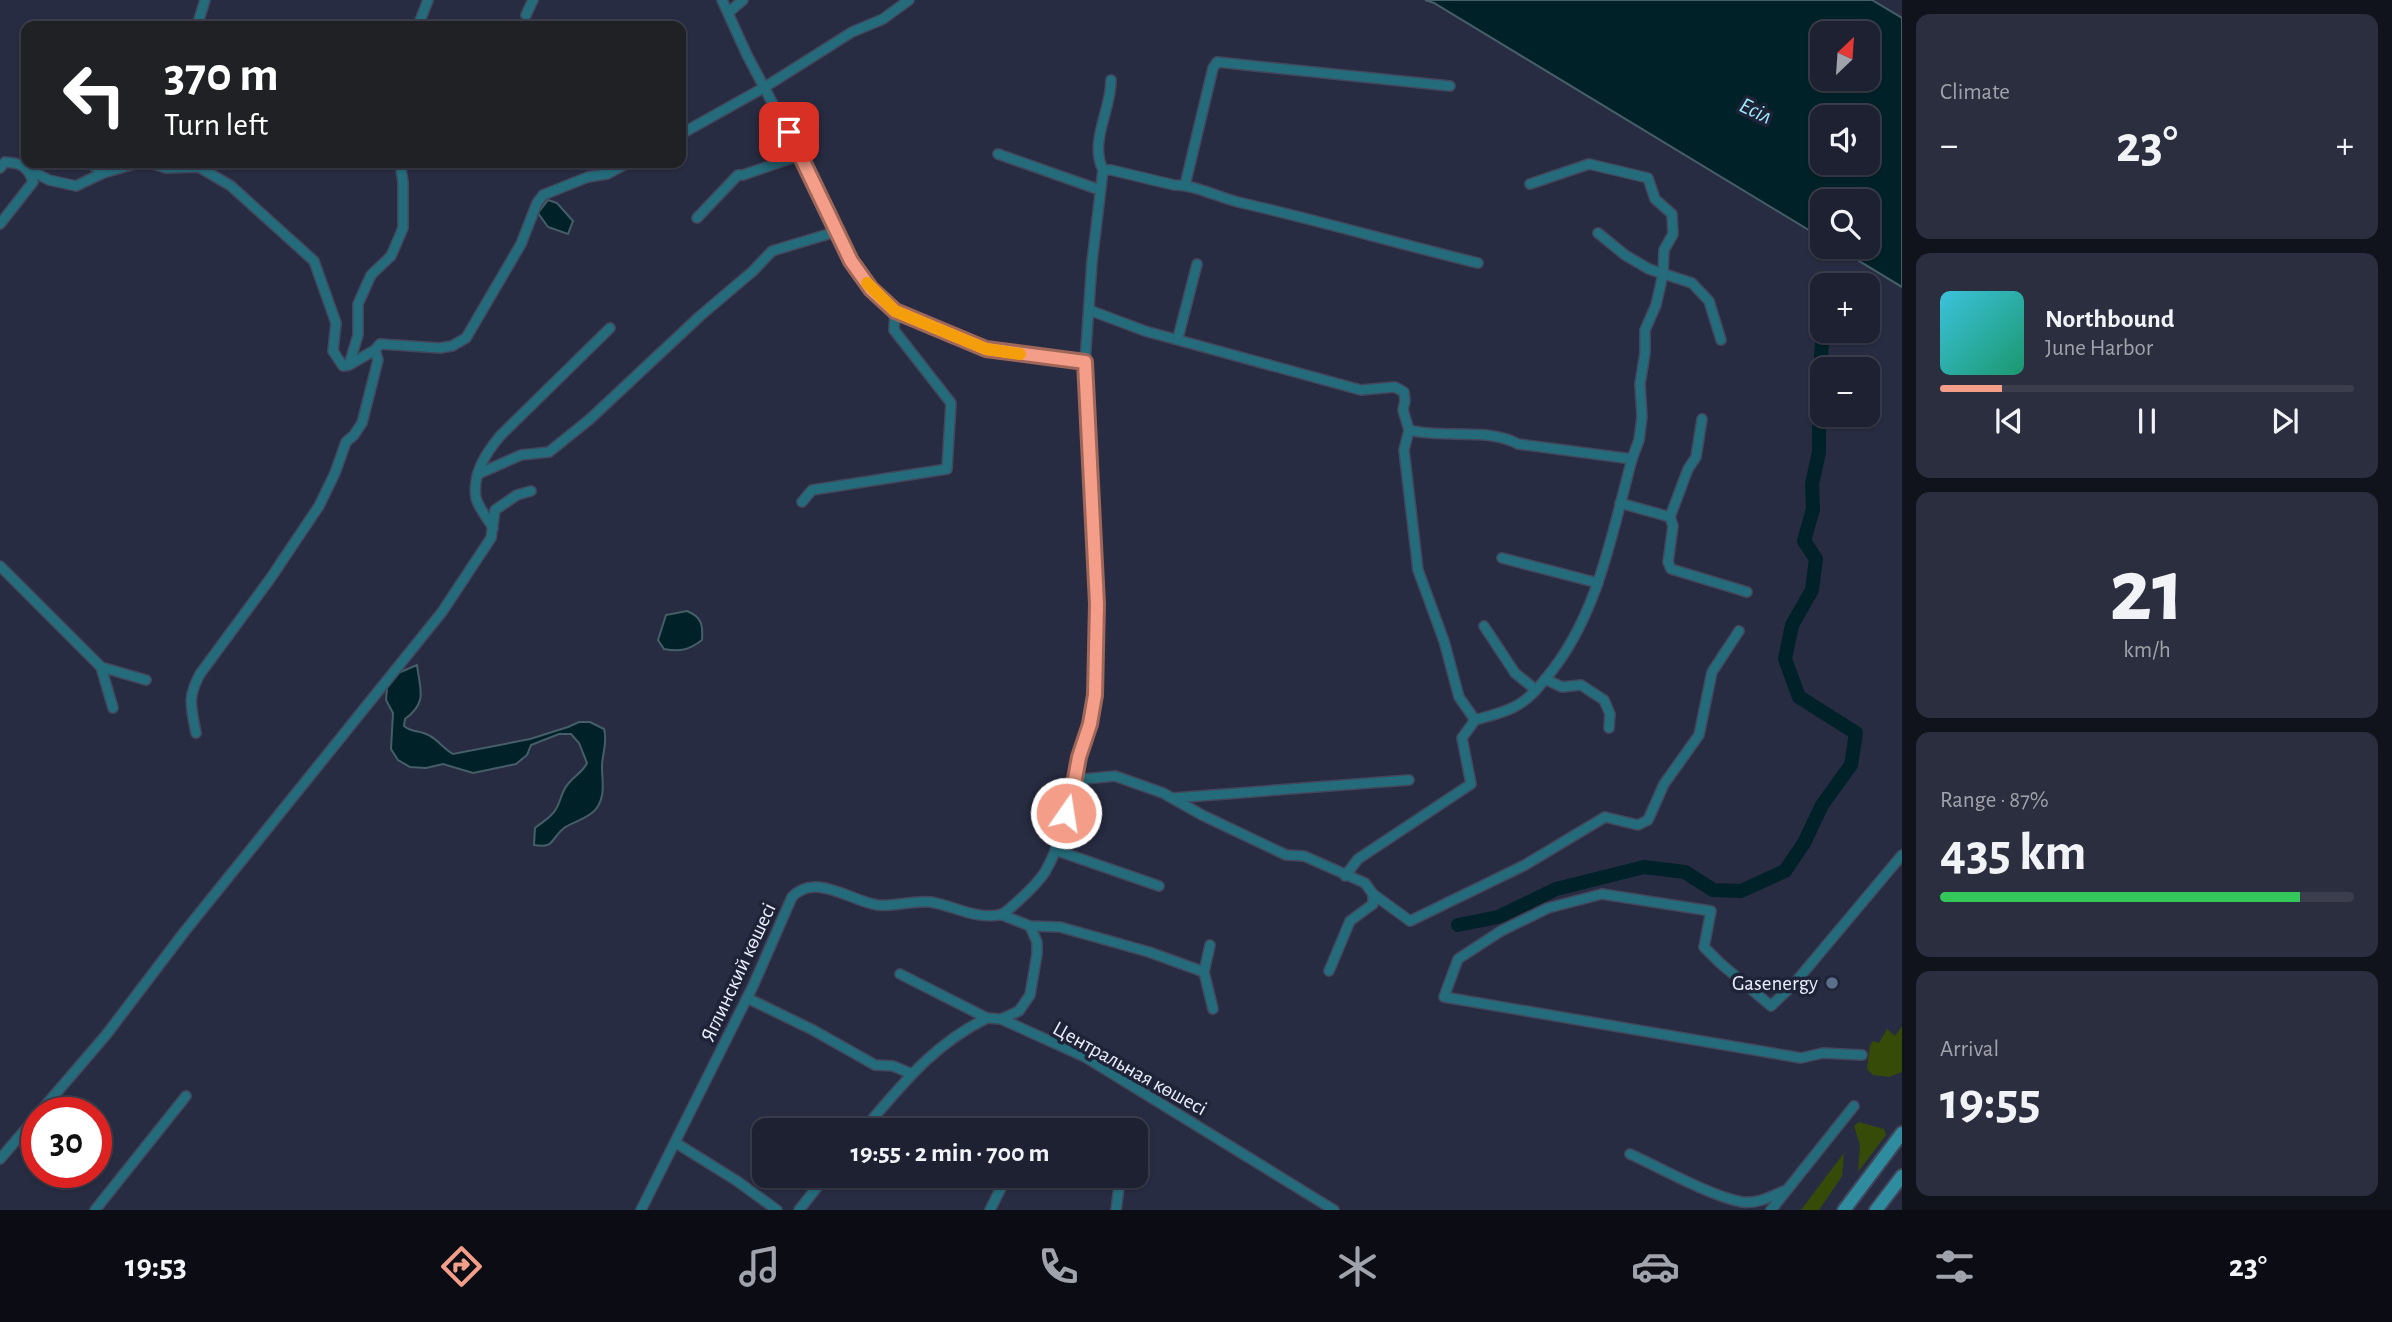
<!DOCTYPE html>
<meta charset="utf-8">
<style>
:root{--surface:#1e2132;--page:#2b2e3e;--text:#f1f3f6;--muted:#a1a3ac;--line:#3c3e4d;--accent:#f49e89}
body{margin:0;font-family:"Alegreya Sans",sans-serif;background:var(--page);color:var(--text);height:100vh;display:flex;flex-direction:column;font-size:26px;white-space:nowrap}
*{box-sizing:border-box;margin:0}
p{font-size:23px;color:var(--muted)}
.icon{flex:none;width:38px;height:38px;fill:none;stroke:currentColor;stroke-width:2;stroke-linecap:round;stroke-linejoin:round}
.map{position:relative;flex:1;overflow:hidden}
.panel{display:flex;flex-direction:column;gap:14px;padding:14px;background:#10121c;width:490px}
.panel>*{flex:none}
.hud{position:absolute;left:21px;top:21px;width:665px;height:147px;border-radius:14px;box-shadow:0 2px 5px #0004,0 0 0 2px var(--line);background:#202124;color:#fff;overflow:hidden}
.needle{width:46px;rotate:25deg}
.fabs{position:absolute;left:1810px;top:21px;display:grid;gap:14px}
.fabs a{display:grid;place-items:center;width:70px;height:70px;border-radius:14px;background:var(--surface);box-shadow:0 2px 5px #0004,0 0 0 2px var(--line);font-size:35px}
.speed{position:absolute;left:21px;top:1097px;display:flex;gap:14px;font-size:35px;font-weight:700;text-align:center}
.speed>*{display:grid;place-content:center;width:91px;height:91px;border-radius:50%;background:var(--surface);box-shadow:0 2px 5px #0004,0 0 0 2px var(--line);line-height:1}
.speed .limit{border:10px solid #d22;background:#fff;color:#111}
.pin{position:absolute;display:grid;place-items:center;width:60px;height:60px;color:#fff;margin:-30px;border-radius:14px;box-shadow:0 4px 10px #0006}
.me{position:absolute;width:77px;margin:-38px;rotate:13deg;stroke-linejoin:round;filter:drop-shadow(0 0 5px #0008)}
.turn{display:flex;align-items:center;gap:24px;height:147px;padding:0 28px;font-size:32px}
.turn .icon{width:91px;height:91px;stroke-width:2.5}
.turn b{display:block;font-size:49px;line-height:60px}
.big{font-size:52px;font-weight:700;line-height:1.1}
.panel .card{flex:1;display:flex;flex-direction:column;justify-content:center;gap:10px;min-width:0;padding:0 24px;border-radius:14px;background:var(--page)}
.panel .dial{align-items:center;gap:0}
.dial b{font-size:91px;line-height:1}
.song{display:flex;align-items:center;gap:21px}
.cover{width:84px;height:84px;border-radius:10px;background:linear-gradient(135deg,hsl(190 70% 55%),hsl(160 70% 35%))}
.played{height:7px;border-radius:4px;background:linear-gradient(90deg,var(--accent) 15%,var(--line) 15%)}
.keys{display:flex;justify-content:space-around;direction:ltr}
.heat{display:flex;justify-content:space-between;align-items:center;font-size:38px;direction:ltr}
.charge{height:10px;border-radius:5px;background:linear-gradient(90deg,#34c759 87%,var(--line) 0)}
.trip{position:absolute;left:752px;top:1118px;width:396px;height:70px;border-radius:14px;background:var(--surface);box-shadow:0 2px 5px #0004,0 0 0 2px var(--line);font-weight:700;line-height:70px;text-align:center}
.menu{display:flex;height:112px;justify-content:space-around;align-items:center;background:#0c0d14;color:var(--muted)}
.menu .icon{width:49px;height:49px}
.menu .on{color:var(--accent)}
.menu b{font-size:32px;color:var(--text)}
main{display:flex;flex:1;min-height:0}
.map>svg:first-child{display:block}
.green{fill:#374b08}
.water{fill:#002128;stroke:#465e68;stroke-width:2;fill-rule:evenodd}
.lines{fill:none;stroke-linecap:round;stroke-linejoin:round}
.river{stroke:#002128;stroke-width:14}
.minor-casing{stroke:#43475c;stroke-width:12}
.secondary-casing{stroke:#43475c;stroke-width:16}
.minor{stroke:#246c7b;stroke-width:9}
.secondary{stroke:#2f8c9f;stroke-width:12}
.route-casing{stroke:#9f6759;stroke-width:18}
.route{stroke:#f49e89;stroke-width:12}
.slow{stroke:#f59e0b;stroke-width:12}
.service-dot{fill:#5c6f8a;stroke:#1f2337;stroke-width:2.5}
.labels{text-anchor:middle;stroke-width:7;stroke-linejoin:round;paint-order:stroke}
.street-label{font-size:21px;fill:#ebeefc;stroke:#1f2337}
.poi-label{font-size:21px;fill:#ebeefc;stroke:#1f2337;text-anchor:end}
.water-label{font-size:23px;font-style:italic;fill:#9decfd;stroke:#1f2337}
</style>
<main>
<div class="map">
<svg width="1902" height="1210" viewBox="0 0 1902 1210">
<rect width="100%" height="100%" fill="#282c42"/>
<g class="green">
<path d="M1902 1026V1072L1889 1077 1873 1075 1867 1069 1870 1045 1873 1041 1879 1043 1887 1029 1895 1036Z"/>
<path d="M1859 1122 1884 1129 1886 1135 1858 1172 1860 1145 1854 1126Z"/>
<path d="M1844 1153 1842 1176 1819 1210H1801Z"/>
</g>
<g class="water">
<path d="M1425 0H1872L1902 18V287L1836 247H1867V201H1822V238L1434 3ZM1822 33H1867V79H1822ZM1822 117H1867V163H1822Z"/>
<path d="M548 200 557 203 573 221 568 234 548 227 538 213Z"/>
<path d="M687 611C702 617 703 625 702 640 689 650 680 652 664 649L658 640 666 615Z"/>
<path d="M417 665C420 690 428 702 405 719L404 726C412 733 421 730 430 736 438 740 444 749 453 754L530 739 568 727 579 722H590L604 729C608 743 602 753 602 767 602 781 606 796 596 809 588 819 574 821 564 828 551 838 555 849 534 845L535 828C542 822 551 818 556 809 561 801 561 792 568 784 574 776 583 772 587 763L579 743 571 734H559L531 745 527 755 516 764 473 773 443 764 426 768 410 767 398 760 391 749 393 713 386 700 387 688 398 673Z"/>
</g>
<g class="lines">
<g class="river">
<path d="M1824 285V284"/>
<path d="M1458 925 1498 917 1556 889 1644 867 1685 872 1713 890 1741 891 1785 871 1804 843 1822 805 1851 765 1856 733 1799 697 1785 659 1792 625 1812 590 1816 559 1804 541 1813 509 1812 484 1819 452V383L1823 331"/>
</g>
<g class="minor-casing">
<g id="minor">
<path d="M722 0 747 55 814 182 835 232 851 261 871 289 895 311 986 349 1085 362"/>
<path d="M729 12 743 0"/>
<path d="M526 15 533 0"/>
<path d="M197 26 205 0"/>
<path d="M418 26 428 0"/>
<path d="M681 134 765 87 852 32 883 19 909 0"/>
<path d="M998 154 1100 190"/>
<path d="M38 163 30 170 49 180 76 186 103 173 138 163"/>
<path d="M90 163 103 173"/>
<path d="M150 163 166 168 199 167 231 186 314 261 336 323 333 351 343 366 349 365"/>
<path d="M0 168 5 162C21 163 28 166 33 182L0 224"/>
<path d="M1103 170H1111L1174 185C1197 185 1219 198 1242 203 1321 221 1399 244 1478 263"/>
<path d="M1185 185 1213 68 1217 62 1450 86"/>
<path d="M697 218 738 175H743L801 155"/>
<path d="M1598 233 1625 255 1649 269 1692 283 1709 301 1721 340"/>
<path d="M1089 310 1145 331 1361 390 1395 387 1404 392 1405 401 1403 410 1409 430C1444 439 1486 427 1518 444L1632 459"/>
<path d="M1178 338 1197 264"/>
<path d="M375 350 380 344 440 348 452 346 466 338 521 244 537 203 543 195 588 177 607 174 628 163"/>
<path d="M1702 419 1696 457 1688 469 1670 517 1673 526 1668 562 1671 569 1747 592"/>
<path d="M478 474 521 455 549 452 590 419 700 316 753 271 772 251 835 232"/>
<path d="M802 502 812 490 947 469 951 403 894 330 895 311"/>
<path d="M1620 503 1670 517"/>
<path d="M493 528C488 519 478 507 476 498 472 474 486 453 500 436L610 328"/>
<path d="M1502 558 1598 583"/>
<path d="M0 566 101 667 146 680"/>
<path d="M1484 626 1515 673 1536 690"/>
<path d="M101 667 113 708"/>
<path d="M1545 679 1562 687 1581 685 1604 700 1610 714 1609 728"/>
<path d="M1475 720C1488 716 1504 713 1516 706 1529 699 1538 688 1547 677 1598 616 1612 533 1632 459L1639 440 1642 417 1640 384 1645 353V330L1656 305 1663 274 1664 250 1673 234 1672 214 1655 199 1648 178 1589 164 1530 184"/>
<path d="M196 733C191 706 187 698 200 674L270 579 319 506 335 473 346 442 354 435 362 423 378 360 375 350 349 365 358 335V304L371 275 391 256 403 228V182L400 163"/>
<path d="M1074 780 1090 724 1095 695 1097 604 1085 362 1092 262 1103 170C1089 141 1111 111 1111 80"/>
<path d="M1173 798 1409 780"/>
<path d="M1055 850 1159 886"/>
<path d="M1345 876 1358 859 1471 784 1462 738 1475 720 1459 697 1444 641 1418 570 1404 450 1409 430"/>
<path d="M1002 915 1030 926 1060 927 1149 952 1204 972 1210 945"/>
<path d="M1329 971 1350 921 1373 904V894"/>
<path d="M1204 972 1213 1009"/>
<path d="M900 974 987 1018 1001 1019 1085 1057 1334 1210"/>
<path d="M747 998 813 1030 875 1065 893 1066 912 1074"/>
<path d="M1001 1019 1019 1011 1030 995 1037 954V942L1030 926"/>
<path d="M1862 1055 1823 1053 1801 1058 1444 997 1458 959 1501 931 1548 908 1602 894 1711 911 1704 947 1720 963 1771 1006 1793 985 1902 855"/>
<path d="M39 1113 106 1035 185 931 442 612 491 538 495 510 517 495 531 491"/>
<path d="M863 1130C902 1085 932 1045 987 1018"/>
<path d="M676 1143 737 1181 777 1210"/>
<path d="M1630 1154C1661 1168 1710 1196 1742 1202 1757 1204 1770 1197 1784 1191"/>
<path d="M0 1159 37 1116"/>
<path d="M1109 1176 1119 1187 1116 1210"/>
<path d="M95 1210 186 1096"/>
<path d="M641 1210 753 986 792 897C815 872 851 901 877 905 895 907 913 900 931 902 954 906 974 919 999 915 1005 914 1010 908 1016 903 1026 894 1037 884 1045 872 1059 848 1071 807 1074 780L1115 776 1163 793 1202 815 1286 855 1304 856 1365 883 1373 894 1410 921 1525 865 1605 817 1638 825 1648 820 1664 784 1699 735 1712 672 1739 631"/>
<path d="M799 1210 826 1176"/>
<path d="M990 1210 1007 1176"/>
<path d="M1771 1210 1854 1106"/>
</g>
</g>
<g class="secondary-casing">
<g id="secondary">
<path d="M1844 1210 1902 1133"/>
<path d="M1876 1210 1902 1176"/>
</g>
</g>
<use href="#minor" class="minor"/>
<use href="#secondary" class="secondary"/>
</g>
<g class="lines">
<g class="route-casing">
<path id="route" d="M789 132 851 261 871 289 895 311 986 349 1085 362 1097 604 1095 695 1090 724 1079 757 1072 795 1066 813"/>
</g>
<use href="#route" class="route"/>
<path class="slow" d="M867 283 895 311 986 349 1020 354"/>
</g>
<circle class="service-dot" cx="1832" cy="983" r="7"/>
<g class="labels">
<g class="street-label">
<text transform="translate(738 972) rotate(-65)" y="7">Яглинский көшесі</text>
<text transform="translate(1130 1068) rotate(29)" y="7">Центральная көшесі</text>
</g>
<g class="poi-label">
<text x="1818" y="990">Gasenergy</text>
</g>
<g class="water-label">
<text transform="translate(1756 110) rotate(25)" y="8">Есіл</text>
</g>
</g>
</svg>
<div class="fabs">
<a><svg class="needle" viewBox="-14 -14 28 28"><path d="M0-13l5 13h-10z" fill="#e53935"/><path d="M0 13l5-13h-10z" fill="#a1a3ac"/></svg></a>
<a><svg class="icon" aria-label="sound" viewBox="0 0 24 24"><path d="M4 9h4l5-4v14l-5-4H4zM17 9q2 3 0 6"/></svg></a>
<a><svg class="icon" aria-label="search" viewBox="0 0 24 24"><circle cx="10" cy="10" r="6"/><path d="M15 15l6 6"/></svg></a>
<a>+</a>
<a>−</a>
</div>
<div class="speed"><div class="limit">30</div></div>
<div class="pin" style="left:789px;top:132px;background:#d93025"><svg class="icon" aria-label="arrive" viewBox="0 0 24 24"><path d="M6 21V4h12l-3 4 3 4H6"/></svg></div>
<svg class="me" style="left:1066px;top:813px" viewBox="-20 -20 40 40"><circle r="17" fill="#f49e89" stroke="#fff" stroke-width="3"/><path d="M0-11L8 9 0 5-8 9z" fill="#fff"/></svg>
<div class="trip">19:55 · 2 min · 700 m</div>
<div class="hud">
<div class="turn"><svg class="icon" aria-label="left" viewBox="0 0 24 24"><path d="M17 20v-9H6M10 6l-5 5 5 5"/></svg><div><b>370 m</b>Turn left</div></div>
</div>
</div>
<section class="panel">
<div class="card"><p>Climate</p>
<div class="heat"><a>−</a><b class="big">23°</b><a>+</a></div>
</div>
<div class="card">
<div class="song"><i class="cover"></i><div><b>Northbound</b><p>June Harbor</p></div></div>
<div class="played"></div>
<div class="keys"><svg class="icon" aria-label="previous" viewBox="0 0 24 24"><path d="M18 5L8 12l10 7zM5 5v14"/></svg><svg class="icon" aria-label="pause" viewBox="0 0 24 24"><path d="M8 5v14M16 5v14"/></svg><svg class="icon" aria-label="next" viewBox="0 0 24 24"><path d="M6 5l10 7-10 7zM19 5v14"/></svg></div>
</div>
<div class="card dial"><b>21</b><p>km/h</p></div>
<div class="card"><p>Range · 87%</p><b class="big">435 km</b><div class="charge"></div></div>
<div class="card"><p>Arrival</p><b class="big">19:55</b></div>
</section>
</main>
<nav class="menu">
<b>19:53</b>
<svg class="icon on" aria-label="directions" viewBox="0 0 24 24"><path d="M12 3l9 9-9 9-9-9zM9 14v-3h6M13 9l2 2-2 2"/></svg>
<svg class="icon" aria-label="music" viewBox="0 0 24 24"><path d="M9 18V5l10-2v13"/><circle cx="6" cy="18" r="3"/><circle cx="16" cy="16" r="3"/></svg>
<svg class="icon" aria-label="phone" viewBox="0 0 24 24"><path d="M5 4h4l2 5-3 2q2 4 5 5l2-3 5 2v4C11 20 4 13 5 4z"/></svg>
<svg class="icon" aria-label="climate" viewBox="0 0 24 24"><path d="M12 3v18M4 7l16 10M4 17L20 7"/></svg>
<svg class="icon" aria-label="car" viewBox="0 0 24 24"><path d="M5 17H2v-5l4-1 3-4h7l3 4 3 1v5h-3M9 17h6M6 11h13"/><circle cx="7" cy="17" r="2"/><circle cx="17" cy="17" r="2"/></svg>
<svg class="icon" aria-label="filters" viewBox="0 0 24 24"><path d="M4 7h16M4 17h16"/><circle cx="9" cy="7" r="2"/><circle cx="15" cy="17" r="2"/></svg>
<b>23°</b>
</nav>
